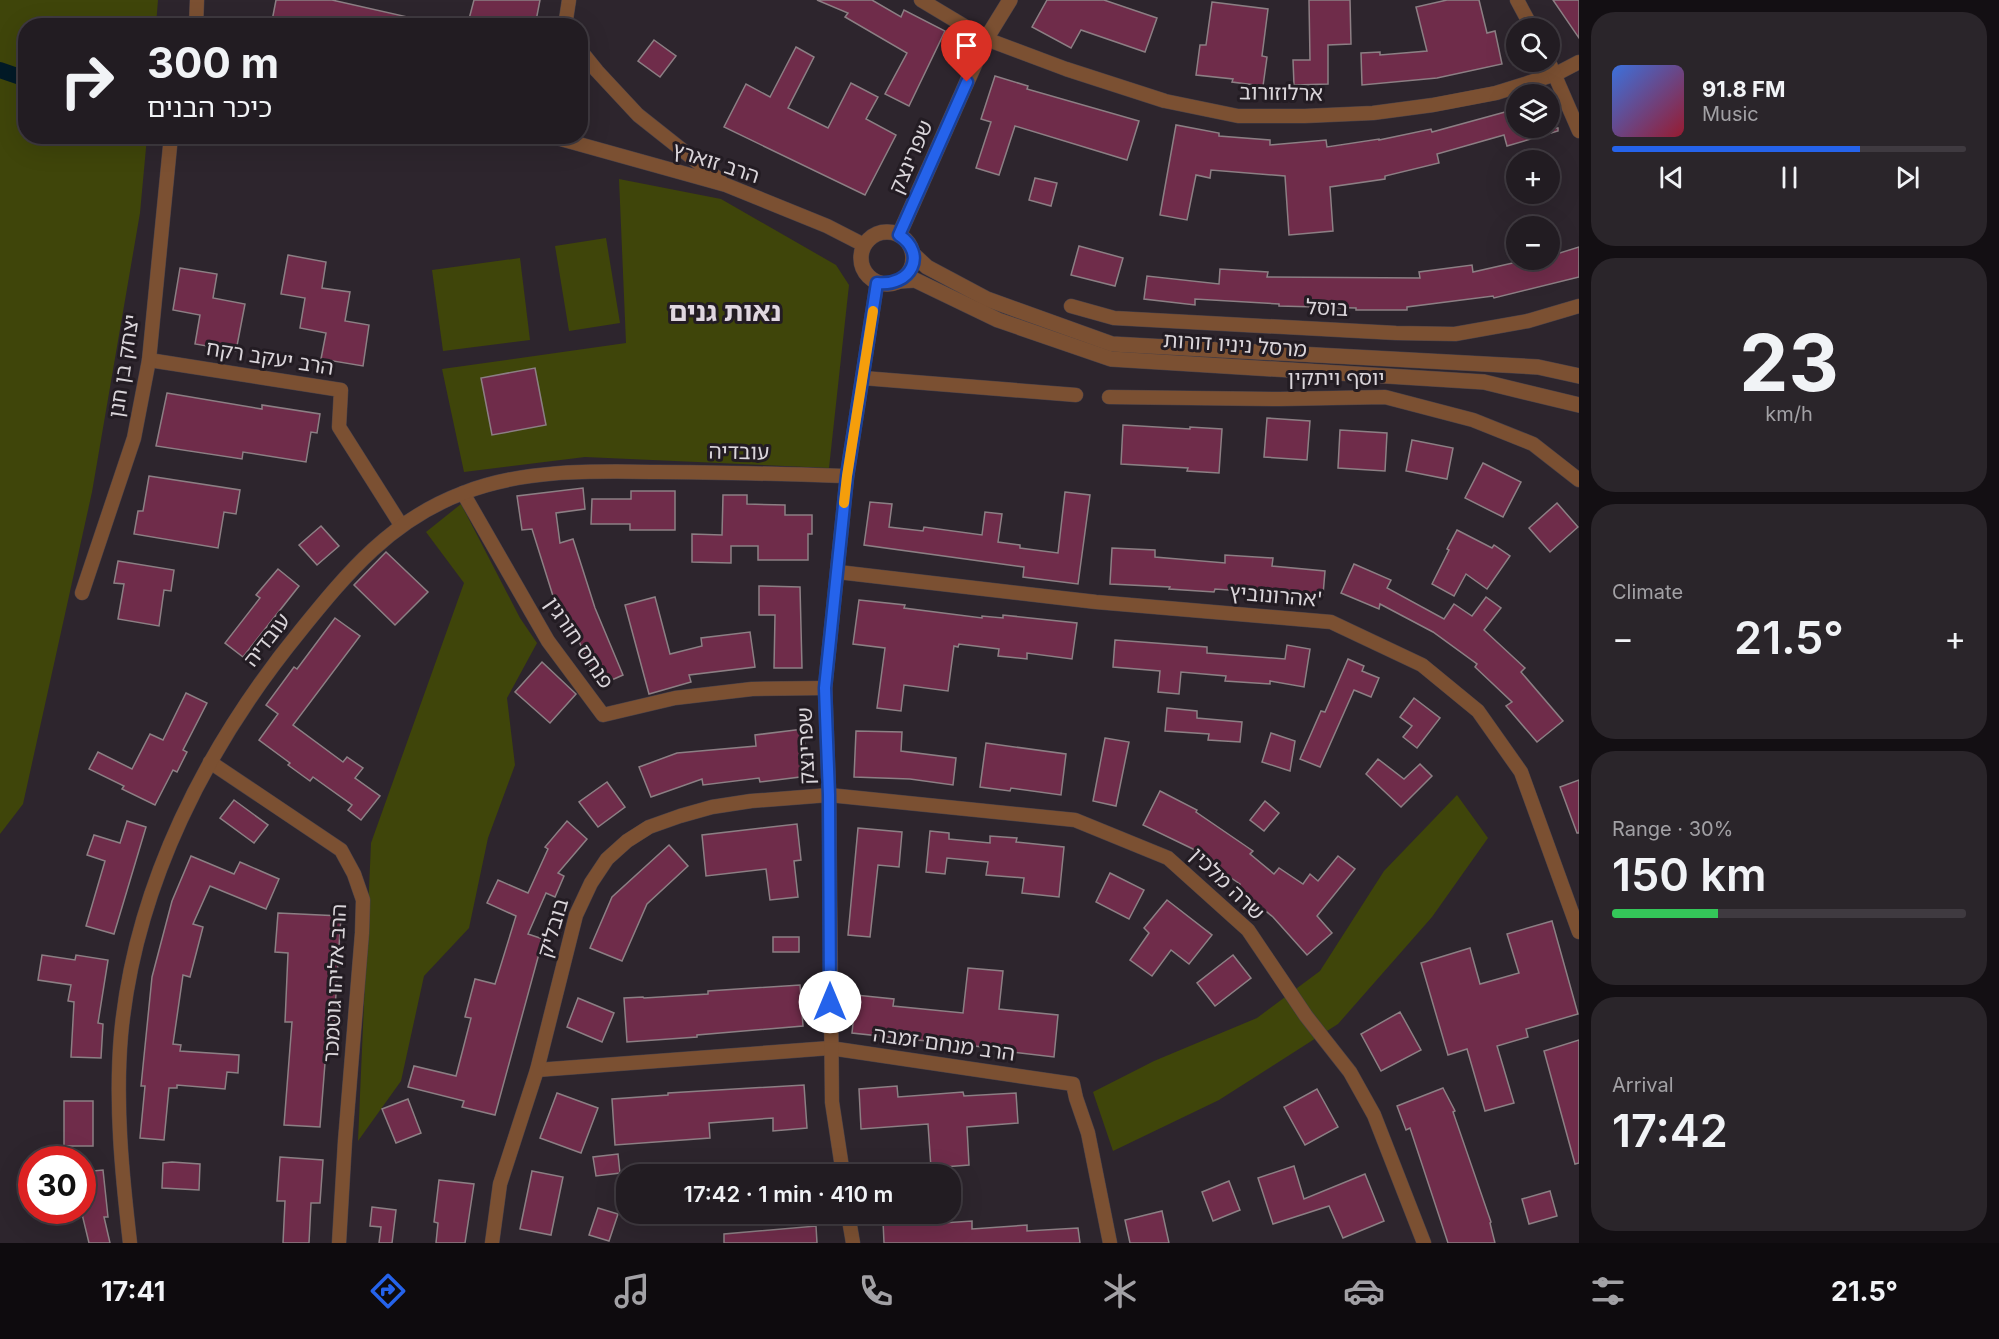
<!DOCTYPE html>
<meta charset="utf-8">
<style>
:root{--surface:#221c22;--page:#2a252a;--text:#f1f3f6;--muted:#a2a1a5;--line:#3f3a40;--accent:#2563eb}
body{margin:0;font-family:Inter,"Noto Sans Hebrew",sans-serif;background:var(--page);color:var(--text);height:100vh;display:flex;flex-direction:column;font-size:22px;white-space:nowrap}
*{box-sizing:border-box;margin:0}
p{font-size:20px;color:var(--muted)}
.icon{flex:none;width:33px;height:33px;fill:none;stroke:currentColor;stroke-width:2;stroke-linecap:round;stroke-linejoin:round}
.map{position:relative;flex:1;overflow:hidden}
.panel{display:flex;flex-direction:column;gap:12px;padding:12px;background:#130f13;width:420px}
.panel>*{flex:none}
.banner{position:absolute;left:18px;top:18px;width:570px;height:126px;border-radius:24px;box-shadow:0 6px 24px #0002,0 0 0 2px var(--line);background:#221c22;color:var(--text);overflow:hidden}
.fabs{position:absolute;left:1506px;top:18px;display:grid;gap:12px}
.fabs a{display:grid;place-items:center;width:54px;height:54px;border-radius:50%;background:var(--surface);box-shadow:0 6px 24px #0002,0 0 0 2px var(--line);font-size:30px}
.speed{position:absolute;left:18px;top:1146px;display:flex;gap:12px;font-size:30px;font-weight:700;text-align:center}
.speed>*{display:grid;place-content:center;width:78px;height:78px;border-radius:50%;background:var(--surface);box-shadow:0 6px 24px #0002,0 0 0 2px var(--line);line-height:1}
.speed .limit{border:9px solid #d22;background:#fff;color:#111}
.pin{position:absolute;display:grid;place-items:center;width:51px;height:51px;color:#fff;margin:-62px -26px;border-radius:50% 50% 50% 0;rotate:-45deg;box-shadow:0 0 6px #0007}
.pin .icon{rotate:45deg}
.me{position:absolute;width:66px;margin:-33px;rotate:0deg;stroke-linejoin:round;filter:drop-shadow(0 0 4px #0008)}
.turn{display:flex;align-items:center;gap:21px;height:126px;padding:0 30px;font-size:27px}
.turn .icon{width:78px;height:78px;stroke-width:2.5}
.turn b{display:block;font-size:42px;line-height:51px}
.big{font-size:45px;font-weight:600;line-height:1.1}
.panel .tile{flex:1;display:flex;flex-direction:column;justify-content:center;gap:9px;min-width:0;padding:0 21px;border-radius:24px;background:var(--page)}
.panel .dial{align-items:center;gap:0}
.dial b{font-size:78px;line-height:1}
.song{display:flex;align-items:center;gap:18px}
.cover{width:72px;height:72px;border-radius:9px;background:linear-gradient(135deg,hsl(220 70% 55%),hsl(350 70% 35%))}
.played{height:6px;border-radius:3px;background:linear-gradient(90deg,var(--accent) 70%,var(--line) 70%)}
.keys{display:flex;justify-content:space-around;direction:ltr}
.heat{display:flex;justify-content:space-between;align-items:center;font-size:33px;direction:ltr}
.charge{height:9px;border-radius:4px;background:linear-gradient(90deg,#34c759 30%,var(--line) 0)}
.trip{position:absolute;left:616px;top:1164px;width:345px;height:60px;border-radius:24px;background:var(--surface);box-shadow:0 6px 24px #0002,0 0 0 2px var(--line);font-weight:600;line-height:60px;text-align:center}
.menu{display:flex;height:96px;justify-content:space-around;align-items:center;background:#0e0b0e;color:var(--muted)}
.menu .icon{width:42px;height:42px}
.menu .selected{color:var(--accent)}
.menu b{font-size:27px;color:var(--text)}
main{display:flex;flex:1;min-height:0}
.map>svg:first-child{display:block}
.green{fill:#3f450a}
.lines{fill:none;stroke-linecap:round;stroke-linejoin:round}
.canal{stroke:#021a27;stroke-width:16}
.building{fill:#6f2c4a;stroke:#8c7f84;stroke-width:1.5}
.minor-casing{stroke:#494149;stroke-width:15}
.tertiary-casing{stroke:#494149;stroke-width:16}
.minor{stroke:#7b5032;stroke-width:14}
.tertiary{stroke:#7b5032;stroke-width:15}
.route-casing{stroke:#184099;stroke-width:15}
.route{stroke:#2563eb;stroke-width:10}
.slow{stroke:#f59e0b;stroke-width:10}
.labels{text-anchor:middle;stroke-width:6;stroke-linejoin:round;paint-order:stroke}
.street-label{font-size:21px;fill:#dad5da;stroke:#231c23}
.district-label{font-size:27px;font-weight:bold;fill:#e0d7e0;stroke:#231c23}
</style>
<main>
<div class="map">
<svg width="1579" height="1243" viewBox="0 0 1579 1243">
<rect width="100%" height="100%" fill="#2d252d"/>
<g class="green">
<path d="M0 0H158L156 25 26 26V136L147 137 140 213 92 492 23 804 0 834Z"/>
<path d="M619 179 721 199 836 265 849 285 829 468 585 457 464 472 442 369 626 343Z"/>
<path d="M606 238 620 323 569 331 555 246Z"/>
<path d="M520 258 530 340 443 351 432 270Z"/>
<path d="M461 504 520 618 537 643 507 698 515 765 488 838 469 928 424 976 401 1081 358 1141 371 843 464 583 426 532Z"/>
<path d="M1457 795 1488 838 1432 917 1338 1024 1219 1100 1113 1151 1093 1092 1154 1061 1257 1018 1320 971 1384 871Z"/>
</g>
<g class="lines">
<path class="canal" d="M0 70 26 79"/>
</g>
<g class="building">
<path d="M276 0H332L421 20V26H271Z"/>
<path d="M474 0H540L535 26H500L469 19Z"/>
<path d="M817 0H872L901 17 904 10 945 31 909 106 885 94 907 53 845 17 848 13Z"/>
<path d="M1047 0H1104L1157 18 1145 52 1081 30 1071 48 1032 27Z"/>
<path d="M1309 0H1350L1351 44 1328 45V84L1294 85 1293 60H1310Z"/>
<path d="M1447 0H1479L1487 33 1495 31 1502 64 1437 78 1362 85 1361 53 1380 52V55L1427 51 1416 7Z"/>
<path d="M1553 0H1579V38Z"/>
<path d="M1212 2 1268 9 1262 56 1267 57 1263 86 1232 82 1233 79 1196 75 1200 45H1206Z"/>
<path d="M654 40 676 56 660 77 638 61Z"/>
<path d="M796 47 814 57 788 108 828 128 851 83 878 97 866 119 896 135 865 195 724 127 746 84 770 97Z"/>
<path d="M995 76 1028 86 1027 89 1139 121 1127 160 1015 126 999 175 976 168 991 122 981 119Z"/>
<path d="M1516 109V128H1558V131L1507 146 1504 135 1437 154 1439 163 1385 176V179L1330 187 1333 231 1289 235 1285 176 1211 170 1210 178 1196 175 1187 220 1160 215 1176 125 1219 133V136L1270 140V145L1326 140 1327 147 1379 139V140L1431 129 1432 132Z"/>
<path d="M1035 178 1057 183 1051 206 1029 200Z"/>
<path d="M1079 246 1123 258 1115 286 1071 275Z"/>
<path d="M1579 247V277L1494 298 1493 296 1407 307V310H1356V308L1279 306V304L1195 299V305L1144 299 1147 276 1219 284 1220 269 1268 272 1267 277 1420 278 1419 272 1472 265 1473 272 1526 260H1550V256Z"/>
<path d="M288 255 326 262 322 288 350 292 345 321 369 325 363 366 321 359 326 333 300 328 305 298 281 294Z"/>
<path d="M180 268 217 274 213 298 245 304 236 351 195 344 200 315 173 310Z"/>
<path d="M535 368 546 425 492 435 481 378Z"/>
<path d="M167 393 262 409V405L320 414 317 433 311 432 306 462 243 452 242 459 156 446Z"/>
<path d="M1267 418 1310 421 1307 460 1264 457Z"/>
<path d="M1123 425 1190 429V427L1222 429 1219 473 1187 471 1188 468 1121 464Z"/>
<path d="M1340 430 1387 433 1385 471 1338 468Z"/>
<path d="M1412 440 1453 448 1447 479 1406 471Z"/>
<path d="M1483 463 1521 482 1503 517 1465 498Z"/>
<path d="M149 476 240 490 236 514 224 512 218 548 134 534 138 511H143Z"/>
<path d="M583 488 585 509 556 513 560 543 573 539 595 608 623 675 598 686 567 613 559 615 532 529 522 530 517 496Z"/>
<path d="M631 491H675V530H630V524H591L592 499H631Z"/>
<path d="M1065 492 1090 495 1078 584 1023 577 1024 567 864 545 870 502 892 504 889 527 923 531 924 527 982 535 985 512 1002 514 998 542 1020 545V548L1058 553Z"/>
<path d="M723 495H747V504L785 505V515H812V534H808V560H758V546H731V563L692 562V534L722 535Z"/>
<path d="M1557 503 1578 527 1550 552 1529 528Z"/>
<path d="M321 526 339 546 317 565 299 545Z"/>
<path d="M1457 530 1492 548 1494 545 1510 556 1487 589 1466 574 1454 596 1432 584 1449 550 1447 549Z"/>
<path d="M1112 548 1155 550V557L1225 563V555L1273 558 1272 566 1325 571 1323 595 1270 590V593L1215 589 1214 592 1169 589 1170 587 1110 584Z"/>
<path d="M386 552 428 592 395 625 354 585Z"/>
<path d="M118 561 174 570 171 591 164 590 159 626 118 619 124 584 114 583Z"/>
<path d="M1354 564 1391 580 1387 588 1444 619 1454 604 1472 616 1486 597 1501 608 1484 630 1525 668 1521 672 1563 721 1537 742 1506 706 1512 702 1475 667 1477 664 1433 632 1380 604 1379 609 1341 593Z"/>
<path d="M278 569 299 586 243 657 225 643 260 598 256 595Z"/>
<path d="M759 586 800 587 802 668H774L775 615H759Z"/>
<path d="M655 597 670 654 702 646 701 638 750 632 755 667 689 675 691 682 649 694 625 605Z"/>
<path d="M859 600 905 605 904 608 982 618V616L1003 618V615L1077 623 1072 659 1027 653V659L998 656 999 649 959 644 958 647 954 646 948 691 904 685 901 711 877 708 885 648 853 644Z"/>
<path d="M335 618 360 636 293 725 343 762 347 757 363 768 355 778 380 796 361 820 348 810 352 805 313 777 310 781 288 765 290 763 259 740 278 714 266 705 294 667 297 669Z"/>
<path d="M1115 640 1207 647V653L1285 659 1287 645 1310 649 1304 687 1270 681V684L1225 681 1226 676 1181 672 1179 694 1158 692 1160 671 1113 667Z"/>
<path d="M1348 659 1364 666 1362 671 1379 678 1371 697 1354 690 1320 767 1300 759 1321 711 1325 712Z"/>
<path d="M542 662 576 694 550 723 515 692Z"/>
<path d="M186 693 207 703 183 750 187 752 177 772 173 770 155 805 122 789 124 786 89 769 98 752 132 769 150 734 163 740Z"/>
<path d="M1414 698 1440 718 1417 748 1403 737 1412 726 1400 717Z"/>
<path d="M1167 708 1197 711V718L1242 722 1240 742 1208 740 1209 734 1165 731Z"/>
<path d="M803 729 808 776 760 782 759 778 703 785 702 779 651 797 639 767 677 753 756 746 755 735Z"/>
<path d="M856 731 902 732 901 751 956 758 953 785 910 779 854 777Z"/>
<path d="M1271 733 1295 741 1290 771 1262 762Z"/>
<path d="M1105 738 1129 742 1116 806 1093 801Z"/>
<path d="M986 743 1066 754 1061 795 1011 788 1010 791 980 787Z"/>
<path d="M1378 759 1404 779 1420 764 1432 776 1401 807 1366 774Z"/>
<path d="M1579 780V833H1577L1560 787Z"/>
<path d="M607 782 625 807 598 827 579 802Z"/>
<path d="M1160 791 1197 810 1196 812 1253 851 1250 854 1274 874 1279 868 1303 884 1310 874 1318 881 1338 856 1355 869 1317 916 1332 933 1307 955 1273 917 1237 887 1240 884 1194 853 1195 850 1143 825Z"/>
<path d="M234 800 268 825 254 843 220 818Z"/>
<path d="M1265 801 1279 813 1264 831 1250 820Z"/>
<path d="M127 821 146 827 114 934 86 926 105 861 87 855 94 835 120 843Z"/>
<path d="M567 821 587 839 558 873 564 876 555 897 546 893 528 934 543 939 495 1115 462 1107 464 1101 408 1087 414 1066 456 1076 471 1018 465 1017 475 979 495 984 516 916 487 903 498 880 528 893 548 849 545 847Z"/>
<path d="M797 824 801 860 794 861 798 897 770 900 766 869 706 876 702 835Z"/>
<path d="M858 828 902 832 899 867 878 865 870 937 848 935Z"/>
<path d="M930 831 949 833V839L990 843V836L1017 838 1016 842 1064 847 1059 897 1022 893 1024 878 986 875 988 862 947 858 945 874 926 872Z"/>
<path d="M669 845 688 866 647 904 622 961 590 948 612 897Z"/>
<path d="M191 856 234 874 240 862 279 879 266 909 210 886 193 924 203 927 190 977 183 975 173 1044 181 1045 180 1051 239 1055 238 1073 227 1072 225 1089 177 1085V1088H169L164 1140 140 1138 145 1086H141L152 977 172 901Z"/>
<path d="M1110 873 1144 890 1129 919 1096 902Z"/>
<path d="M1167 900 1212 935 1189 964 1171 950 1152 976 1130 960 1149 933 1144 928Z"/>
<path d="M278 913 341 916 334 1025H328L320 1127 284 1125 292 1022H285L288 953 275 952Z"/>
<path d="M1552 921 1578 1014 1526 1029 1528 1037 1497 1046 1514 1103 1485 1111 1467 1049 1448 1055 1421 963 1470 948 1480 984 1519 973 1507 934Z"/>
<rect x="773" y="937" width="26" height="15"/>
<path d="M42 955 75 960 76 955 108 960 98 1023 103 1024 101 1058 71 1057 74 1002 68 1001 71 985 38 980Z"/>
<path d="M1233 955 1251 978 1215 1006 1197 983Z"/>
<path d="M968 968 1003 971 999 1009 1058 1015 1054 1057 1011 1052V1050L852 1033 856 995 894 999 893 1006 963 1013Z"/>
<path d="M800 985 803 1026 697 1035V1037L627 1042 624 998 643 997 644 998 708 994V991Z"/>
<path d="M578 998 614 1013 602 1042 567 1027Z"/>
<path d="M1400 1012 1421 1050 1381 1071 1361 1034Z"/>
<path d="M1579 1040V1163L1575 1164 1544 1051Z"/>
<path d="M804 1085 807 1128 773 1131V1118L709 1123 710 1138 615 1145 612 1099 668 1095V1093Z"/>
<path d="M897 1086 898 1097 963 1092 964 1096 1016 1093 1018 1123 967 1127 969 1165 931 1168 928 1124 861 1129 859 1089Z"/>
<path d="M1443 1088 1455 1111 1453 1112 1491 1222 1490 1223 1495 1243H1448L1410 1128 1406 1130 1397 1106Z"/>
<path d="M1317 1089 1338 1127 1305 1145 1284 1107Z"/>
<path d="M557 1093 598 1108 581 1153 540 1138Z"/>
<path d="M408 1099 421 1133 396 1143 382 1109Z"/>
<rect x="64" y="1101" width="29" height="45"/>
<path d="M618 1154 620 1173 596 1176 593 1157Z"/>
<path d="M280 1157 323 1160 320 1203H311L309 1243H283L285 1201H277Z"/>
<path d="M172 1162 200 1164 199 1190 162 1188 163 1163Z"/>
<path d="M1294 1166 1304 1199 1365 1174 1384 1221 1343 1238 1329 1206 1273 1224 1258 1178Z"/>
<path d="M103 1170 108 1217H104L110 1243H89L82 1214V1172Z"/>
<path d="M532 1171 563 1177 551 1235 520 1229Z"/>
<path d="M439 1180 474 1184 465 1243H436L438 1223 434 1222Z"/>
<path d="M1229 1181 1240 1210 1213 1221 1202 1192Z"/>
<path d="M1550 1191 1557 1216 1529 1224 1522 1199Z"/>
<path d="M372 1207 396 1210 392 1243H379L381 1227 370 1226Z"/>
<path d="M598 1208 618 1214 609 1241 589 1235Z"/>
<path d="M1162 1211 1169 1243H1130L1125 1220Z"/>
<path d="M913 1218V1225L972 1221V1229L1027 1225V1231L1078 1228 1080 1243H884L883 1221Z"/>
<path d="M816 1226 817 1243H724V1234Z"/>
</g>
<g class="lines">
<g class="minor-casing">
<g id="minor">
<path d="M921 0 986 39 1066 69 1165 101 1238 116H1305L1373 113 1433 105 1496 93 1556 74 1579 62"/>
<path d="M1517 0 1532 28"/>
<path d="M196 26 197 0"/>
<path d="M565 26 569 0"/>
<path d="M580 50 597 71 638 115 720 180"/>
<path d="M1549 62 1579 131"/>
<path d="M550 136 726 185 827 226 864 245"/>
<path d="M1071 306 1114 318 1396 333 1455 334 1528 321 1579 306"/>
<path d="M149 360 341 390 339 427 401 525"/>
<path d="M863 378 1076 395"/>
<path d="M1109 397 1280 399 1385 397 1473 420 1533 444 1579 480"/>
<path d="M463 493 548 641 603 715 675 698 752 689 825 688"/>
<path d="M838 572 1096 602 1331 622 1422 665 1478 711 1521 772 1579 932"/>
<path d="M82 593 134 438 149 360 171 136"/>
<path d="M210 762 341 850 354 874 363 900 362 933 345 1141 339 1243"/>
<path d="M537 1070 830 1048 1073 1084 1076 1098 1088 1133 1110 1243"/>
<path d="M843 1174 832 1102 829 795 825 688 847 476 877 283"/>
<path d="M848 1214 853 1243"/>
<path d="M130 1243C122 1174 115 1104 121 1035 135 885 207 745 301 630 348 572 391 520 463 493 524 469 593 471 657 472 720 472 783 474 847 476"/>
<path d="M492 1243 500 1184 537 1070 576 915 591 883 607 859 627 841 649 827 680 816 712 807 751 801 829 795 1075 820 1168 858 1248 930 1306 1016 1350 1072 1374 1115 1424 1243"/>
</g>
</g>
<g class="tertiary-casing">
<g id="tertiary">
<circle cx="887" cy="258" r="26"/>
<path d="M899 235 986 39 1010 0"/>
<path d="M913 254 927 267 987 299 1112 344 1538 367 1579 376"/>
<path d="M900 281 915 280 998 320 1111 359 1484 382 1579 405"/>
</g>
</g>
<use href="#minor" class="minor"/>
<use href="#tertiary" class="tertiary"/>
</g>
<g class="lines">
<g class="route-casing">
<path id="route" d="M830 1002 829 795 825 688 847 476 877 283C911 287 928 254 899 235L967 82"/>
</g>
<use href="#route" class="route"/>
<path class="slow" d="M844 503 847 476 873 311"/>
</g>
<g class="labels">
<g class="street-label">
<text transform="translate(1281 93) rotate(1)" y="7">ארלוזורוב</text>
<text transform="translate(911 157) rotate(-66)" y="7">שפרינצק</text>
<text transform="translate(716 163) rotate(18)" y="7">הרב זוארץ</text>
<text transform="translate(1327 308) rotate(3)" y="7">בוסל</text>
<text transform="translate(1235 345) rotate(4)" y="7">מרסל ניניו דורות</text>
<text transform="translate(270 358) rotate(9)" y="7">הרב יעקב רקח</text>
<text transform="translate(124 366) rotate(-81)" y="7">יצחק בן חנן</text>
<text x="1336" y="385">יוסף ויתקין</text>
<text transform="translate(739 452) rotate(1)" y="7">עובדיה</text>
<text transform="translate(1276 596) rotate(5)" y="7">אהרונוביץ'</text>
<text transform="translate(267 640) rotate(-52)" y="7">עובדיה</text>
<text transform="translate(579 643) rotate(56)" y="7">פנחס חורגין</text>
<text transform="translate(806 746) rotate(-92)" y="7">שפרינצק</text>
<text transform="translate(1227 884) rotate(44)" y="7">שרה מלכין</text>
<text transform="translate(553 928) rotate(-73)" y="7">בובליק</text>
<text transform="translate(335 983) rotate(-87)" y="7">הרב אליהו גוטמכר</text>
<text transform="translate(944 1044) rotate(8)" y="7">הרב מנחם זמבה</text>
</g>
<g class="district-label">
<text x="725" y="321">נאות גנים</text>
</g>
</g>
</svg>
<div class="fabs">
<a><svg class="icon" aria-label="search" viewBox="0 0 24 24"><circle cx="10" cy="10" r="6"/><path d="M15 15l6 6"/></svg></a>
<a><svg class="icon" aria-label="layers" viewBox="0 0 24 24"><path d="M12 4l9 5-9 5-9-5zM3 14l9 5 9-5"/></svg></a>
<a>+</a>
<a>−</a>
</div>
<div class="speed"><div class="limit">30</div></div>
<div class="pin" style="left:967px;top:82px;background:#d93025"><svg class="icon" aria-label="arrive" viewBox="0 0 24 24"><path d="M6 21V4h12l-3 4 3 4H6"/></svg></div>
<svg class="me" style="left:830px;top:1002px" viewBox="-20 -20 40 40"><circle r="19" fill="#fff"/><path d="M0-13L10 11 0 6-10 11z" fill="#2563eb"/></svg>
<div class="trip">17:42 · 1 min · 410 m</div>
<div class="banner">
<div class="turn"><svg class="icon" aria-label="right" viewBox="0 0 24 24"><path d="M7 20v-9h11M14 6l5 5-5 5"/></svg><div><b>300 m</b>כיכר הבנים</div></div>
</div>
</div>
<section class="panel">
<div class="tile">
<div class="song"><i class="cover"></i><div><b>91.8 FM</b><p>Music</p></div></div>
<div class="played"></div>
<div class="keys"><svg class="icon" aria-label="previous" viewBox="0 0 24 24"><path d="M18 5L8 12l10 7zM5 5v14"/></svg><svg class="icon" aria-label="pause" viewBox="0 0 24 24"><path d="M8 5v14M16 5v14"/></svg><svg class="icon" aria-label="next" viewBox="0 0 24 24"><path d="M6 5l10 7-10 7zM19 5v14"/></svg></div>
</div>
<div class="tile dial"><b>23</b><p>km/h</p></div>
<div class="tile"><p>Climate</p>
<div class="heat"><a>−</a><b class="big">21.5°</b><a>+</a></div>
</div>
<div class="tile"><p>Range · 30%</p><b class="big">150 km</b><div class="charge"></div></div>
<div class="tile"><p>Arrival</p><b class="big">17:42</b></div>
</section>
</main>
<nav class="menu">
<b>17:41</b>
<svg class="icon selected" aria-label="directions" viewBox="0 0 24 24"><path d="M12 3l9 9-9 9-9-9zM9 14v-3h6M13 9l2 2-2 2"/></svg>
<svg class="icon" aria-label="music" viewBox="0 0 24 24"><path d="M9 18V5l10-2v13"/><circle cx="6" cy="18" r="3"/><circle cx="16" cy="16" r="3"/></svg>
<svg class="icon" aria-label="phone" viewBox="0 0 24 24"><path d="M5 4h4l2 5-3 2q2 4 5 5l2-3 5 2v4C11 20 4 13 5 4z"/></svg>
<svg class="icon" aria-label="climate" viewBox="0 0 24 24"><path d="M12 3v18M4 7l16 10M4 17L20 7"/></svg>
<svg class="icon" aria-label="car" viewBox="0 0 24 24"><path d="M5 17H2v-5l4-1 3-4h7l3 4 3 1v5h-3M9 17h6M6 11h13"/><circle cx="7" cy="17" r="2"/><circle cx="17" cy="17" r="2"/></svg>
<svg class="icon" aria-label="filters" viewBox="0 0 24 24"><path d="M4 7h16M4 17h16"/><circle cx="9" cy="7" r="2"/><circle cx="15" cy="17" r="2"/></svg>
<b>21.5°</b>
</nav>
